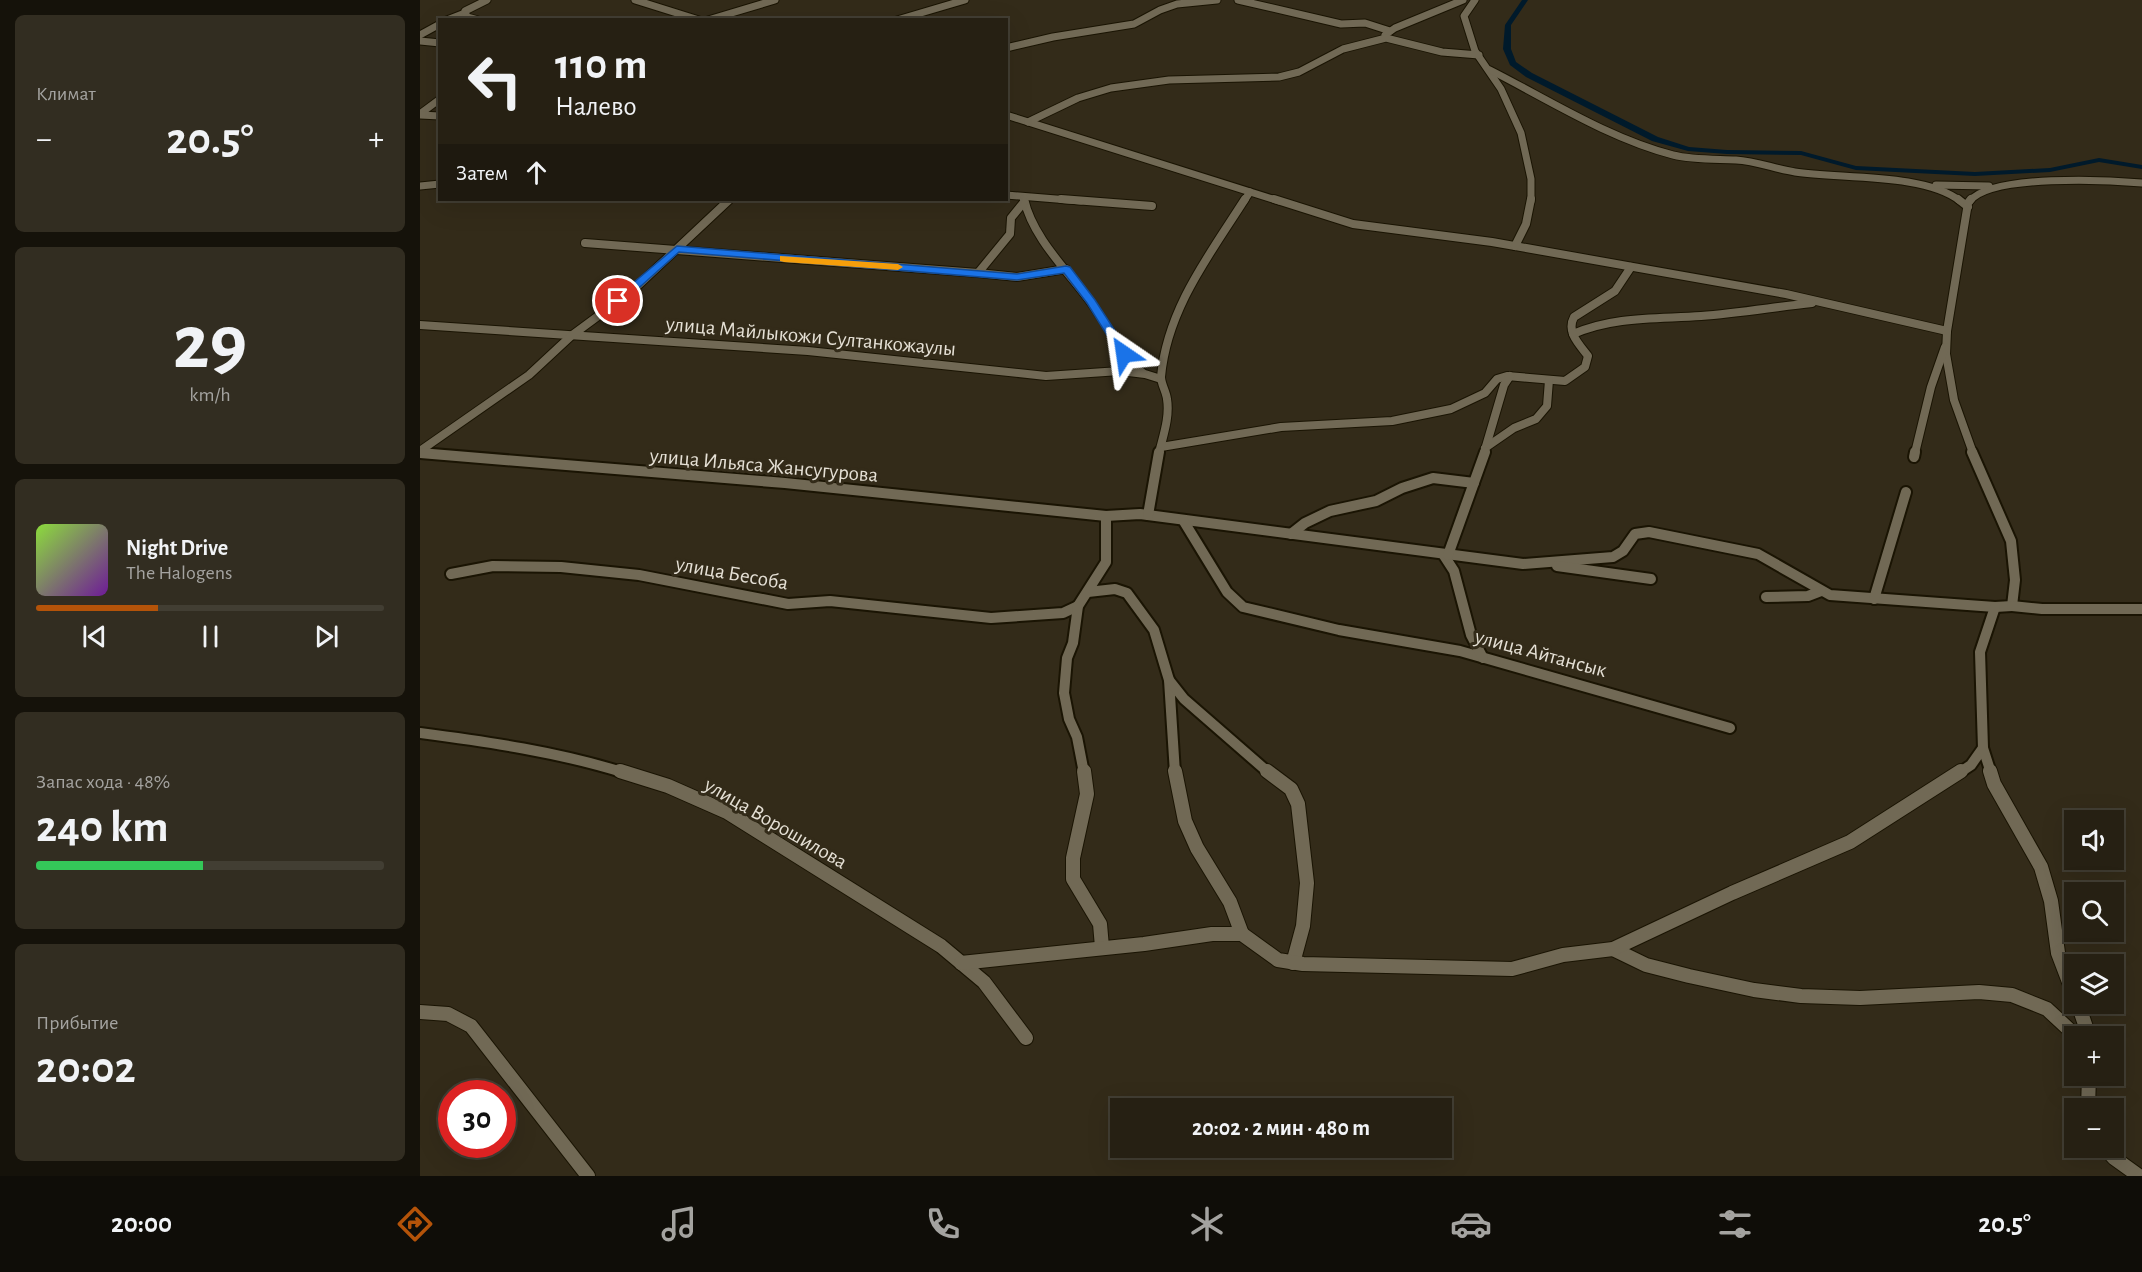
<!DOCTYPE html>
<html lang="ru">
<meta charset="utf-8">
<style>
:root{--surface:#262013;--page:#322d21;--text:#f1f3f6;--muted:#a4a3a0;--line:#423e33;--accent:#b45309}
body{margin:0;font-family:"Alegreya Sans",sans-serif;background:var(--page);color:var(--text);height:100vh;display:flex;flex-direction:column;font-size:22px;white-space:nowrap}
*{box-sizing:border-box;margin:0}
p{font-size:20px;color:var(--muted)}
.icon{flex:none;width:33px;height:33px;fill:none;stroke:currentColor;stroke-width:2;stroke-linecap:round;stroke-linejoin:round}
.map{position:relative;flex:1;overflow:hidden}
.side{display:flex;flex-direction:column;gap:15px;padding:15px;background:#15120a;width:420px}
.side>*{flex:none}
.guide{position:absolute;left:18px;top:18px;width:570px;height:183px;border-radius:0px;box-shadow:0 6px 24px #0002,0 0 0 2px var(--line);background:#262013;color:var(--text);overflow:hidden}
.fabs{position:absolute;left:1644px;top:810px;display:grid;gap:12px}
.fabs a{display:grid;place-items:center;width:60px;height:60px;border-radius:0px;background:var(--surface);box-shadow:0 6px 24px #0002,0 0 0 2px var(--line);font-size:30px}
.speed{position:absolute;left:18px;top:1080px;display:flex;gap:12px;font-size:30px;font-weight:700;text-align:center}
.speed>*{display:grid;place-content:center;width:78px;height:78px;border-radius:50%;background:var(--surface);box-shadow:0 6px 24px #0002,0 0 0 2px var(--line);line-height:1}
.speed .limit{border:9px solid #d22;background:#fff;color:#111}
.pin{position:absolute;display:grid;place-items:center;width:51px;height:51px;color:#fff;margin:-26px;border:3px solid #fff;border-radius:50%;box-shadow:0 2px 6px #0007}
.me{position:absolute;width:66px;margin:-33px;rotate:328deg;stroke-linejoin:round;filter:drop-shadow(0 0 4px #0008)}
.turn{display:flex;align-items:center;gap:21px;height:126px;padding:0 18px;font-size:27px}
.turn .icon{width:78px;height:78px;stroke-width:2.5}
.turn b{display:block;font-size:42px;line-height:51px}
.then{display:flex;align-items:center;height:57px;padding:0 18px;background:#0003;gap:12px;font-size:22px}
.big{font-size:45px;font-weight:700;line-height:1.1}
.side .tile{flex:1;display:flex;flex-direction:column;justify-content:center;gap:9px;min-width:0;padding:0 21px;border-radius:9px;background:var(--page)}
.side .dial{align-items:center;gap:0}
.dial b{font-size:78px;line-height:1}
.song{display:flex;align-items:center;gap:18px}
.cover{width:72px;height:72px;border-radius:9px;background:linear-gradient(135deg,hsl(90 70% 55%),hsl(280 70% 35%))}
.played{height:6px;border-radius:3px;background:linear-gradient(90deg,var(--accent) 35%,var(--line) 35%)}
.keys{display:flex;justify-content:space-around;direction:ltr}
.heat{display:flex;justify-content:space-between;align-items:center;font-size:33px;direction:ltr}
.charge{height:9px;border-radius:4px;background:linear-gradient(90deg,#34c759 48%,var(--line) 0)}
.trip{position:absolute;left:690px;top:1098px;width:342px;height:60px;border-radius:0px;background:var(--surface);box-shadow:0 6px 24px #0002,0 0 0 2px var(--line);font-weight:700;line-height:60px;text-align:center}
.tabs{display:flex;height:96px;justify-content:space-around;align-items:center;background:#0f0d08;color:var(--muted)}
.tabs .icon{width:42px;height:42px}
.tabs .on{color:var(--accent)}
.tabs b{font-size:27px;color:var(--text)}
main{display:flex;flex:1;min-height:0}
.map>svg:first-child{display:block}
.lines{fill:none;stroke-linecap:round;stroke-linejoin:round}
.canal{fill:#001a2b;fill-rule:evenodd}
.minor-far3-casing{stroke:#1a1403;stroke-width:9}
.minor-far2-casing{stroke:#1a1403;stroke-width:10}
.minor-far1-casing{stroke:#1a1403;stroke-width:14}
.minor-casing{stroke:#1a1403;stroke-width:16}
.minor-far3{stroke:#716955;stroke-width:7}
.minor-far2{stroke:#716955;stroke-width:8}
.minor-far1{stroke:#716955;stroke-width:10}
.minor{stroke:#716955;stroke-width:14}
.route{fill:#1a73e8;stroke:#114b97;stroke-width:1.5}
.slow{fill:#f59e0b}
.labels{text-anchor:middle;stroke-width:6;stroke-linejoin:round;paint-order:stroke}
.street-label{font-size:21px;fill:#e5e0d5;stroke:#332b19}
</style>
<main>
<section class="side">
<div class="tile"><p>Климат</p>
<div class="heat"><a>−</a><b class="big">20.5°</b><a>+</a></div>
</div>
<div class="tile dial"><b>29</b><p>km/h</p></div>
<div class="tile">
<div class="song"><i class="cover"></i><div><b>Night Drive</b><p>The Halogens</p></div></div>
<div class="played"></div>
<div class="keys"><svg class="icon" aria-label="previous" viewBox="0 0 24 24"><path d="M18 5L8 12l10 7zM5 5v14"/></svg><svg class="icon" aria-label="pause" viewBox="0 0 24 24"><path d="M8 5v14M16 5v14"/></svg><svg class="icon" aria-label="next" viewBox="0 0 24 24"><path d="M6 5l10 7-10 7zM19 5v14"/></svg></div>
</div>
<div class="tile"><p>Запас хода · 48%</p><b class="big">240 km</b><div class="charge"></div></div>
<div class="tile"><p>Прибытие</p><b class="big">20:02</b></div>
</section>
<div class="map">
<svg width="1722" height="1176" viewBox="0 0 1722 1176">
<rect width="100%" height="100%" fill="#332b19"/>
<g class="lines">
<path class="canal" d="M1102 0H1108L1091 25V49L1096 62 1112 73 1238 137 1269 147 1307 150 1381 151 1436 166 1555 172 1630 168 1679 158 1722 165V169L1679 162 1630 172 1555 176 1436 170 1381 155 1307 154 1268 151 1232 141 1106 77 1090 65 1083 49 1085 25Z"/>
<g class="minor-far3-casing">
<g id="minor-far3">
<path d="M215 0 279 20"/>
<path d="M818 0 921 24 945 23 970 31"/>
<path d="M1055 0 1044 16 1055 51 1081 89 1101 133 1111 179V201"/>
<path d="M27 20 45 13"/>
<path d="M58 20 47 17 45 11 67 0"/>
<path d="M288 20 355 0"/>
<path d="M477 20 545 0"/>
<path d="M0 35 20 24"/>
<path d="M965 35 975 28 1043 0"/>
<path d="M0 41 20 43"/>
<path d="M586 48 633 37 714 24 740 10 757 4 797 0"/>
<path d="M1070 70C1129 100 1188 138 1253 155 1273 160 1295 159 1316 160 1336 161 1355 169 1375 172 1419 179 1505 173 1540 201"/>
<path d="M0 114 20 99"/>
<path d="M0 115 20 116"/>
<path d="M586 115 859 201"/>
<path d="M608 122 658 98 691 88 749 80 859 77 879 72 923 49 966 38 1022 52 1059 55"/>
<path d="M1516 185 1569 186"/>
<path d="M0 186 20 184"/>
<path d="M586 195 661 201"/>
<path d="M824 201 830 192"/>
<path d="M1550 201C1571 174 1688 180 1722 183"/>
</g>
</g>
<g class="minor-far2-casing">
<g id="minor-far2">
<path d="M604 199C613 239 649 272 672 304 686 324 699 346 712 367L722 372"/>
<path d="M641 199 732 206"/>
<path d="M854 199 933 224 1072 242 1366 294 1527 331"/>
<path d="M1538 199 1548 207"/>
<path d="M1551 199 1548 203 1527 331 1526 354 1534 400 1553 453"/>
<path d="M165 243 558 273 590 234 591 218 604 202"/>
<path d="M1095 246 1106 224 1111 199"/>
<path d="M558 273 597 277 646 269"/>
<path d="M0 325 388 351 626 376 700 371 725 374 741 379"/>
<path d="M1153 334C1194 316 1237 319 1281 316 1318 313 1355 307 1392 303"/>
<path d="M741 447 861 427 972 421 1031 409 1065 393 1077 379 1087 376 1145 381 1165 367 1168 356C1159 344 1146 332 1154 317L1195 291 1211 267"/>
<path d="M1065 448 1094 428 1116 419 1127 406 1129 380"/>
<path d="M0 451 109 375 151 336 212 291 309 200"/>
<path d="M0 453H4"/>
<path d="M739 453C743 436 750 417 747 399 746 391 741 384 741 377 747 309 790 254 825 199"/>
<path d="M1064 453 1084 385 1090 376"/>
<path d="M1495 453 1511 387 1525 347"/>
</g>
</g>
<g class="minor-far1-casing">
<g id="minor-far1">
<path d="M0 453 365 483 686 516 720 514 1103 564 1193 557 1203 551 1215 534 1229 532 1338 554 1410 595 1575 607 1592 606 1595 580 1591 541 1552 452"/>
<path d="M1494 457 1495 452"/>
<path d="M728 515 739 452"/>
<path d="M763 520 807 592 823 607 919 630 1040 651 1310 728"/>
<path d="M871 534 885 523 910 511 956 501 982 488 1013 478 1054 483"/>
<path d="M1023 554 1034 571 1051 635 1063 658"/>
<path d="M1028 555 1065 452"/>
<path d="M1137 566 1231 579"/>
<path d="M31 574 73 566 141 567 219 575 368 604 410 601 571 618 643 613 658 606"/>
<path d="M668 592 695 589 707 593 734 630 749 680 755 773"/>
<path d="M1346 597 1388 596 1401 591"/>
<path d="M1454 599 1486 492"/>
<path d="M1592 606 1622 609H1722"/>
<path d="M749 680 764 699 849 773"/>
<path d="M0 733C69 742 138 752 205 773"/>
<path d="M664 773 657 737 649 719 644 693 647 658 653 643 658 606 686 562V516"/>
<path d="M1539 773 1551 765 1563 748"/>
<path d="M1571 773 1563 748 1560 652 1575 607"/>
</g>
</g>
<g class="minor-casing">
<g id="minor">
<path d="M200 771 248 786 307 812 521 946 564 982 606 1038"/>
<path d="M664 771 667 794 653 858V879L680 924 682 947"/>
<path d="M755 771 765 821 777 848 810 902 822 934"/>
<path d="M847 771 871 789 878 804 887 883 883 926 873 963"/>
<path d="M1570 771 1574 784 1621 867 1631 901 1638 953 1654 995"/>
<path d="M1193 949 1226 965 1269 976 1334 990 1381 996 1440 998 1559 992 1592 995 1627 1009 1656 1036"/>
<path d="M541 963 724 944 792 934H822L858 960 883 964 1092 969 1143 955 1193 949 1312 893 1430 842 1541 771"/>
<path d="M1658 1004 1669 1036"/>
<path d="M0 1012 28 1014 51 1026 168 1176"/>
<path d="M1668 1108 1669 1076"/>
<path d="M1685 1148 1694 1158 1719 1176"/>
</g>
</g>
<use href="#minor-far3" class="minor-far3"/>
<use href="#minor-far2" class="minor-far2"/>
<use href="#minor-far1" class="minor-far1"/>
<use href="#minor" class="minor"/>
</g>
<path class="route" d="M257 246 597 274 646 266 650 267 675 300 710 354 708 356H700L667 303 644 273 597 280 259 252 202 303H194V299Z"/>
<path class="slow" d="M360 256 478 264 483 267 478 270 364 262 360 261Z"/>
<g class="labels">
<g class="street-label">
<text transform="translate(391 336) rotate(5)" y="7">улица Майлыкожи Султанкожаулы</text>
<text transform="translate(344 465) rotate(5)" y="7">улица Ильяса Жансугурова</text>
<text transform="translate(312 573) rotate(10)" y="7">улица Бесоба</text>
<text transform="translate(1121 653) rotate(15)" y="7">улица Айтансык</text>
<text transform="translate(356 823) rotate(30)" y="7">улица Ворошилова</text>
</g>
</g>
</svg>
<div class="fabs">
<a><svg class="icon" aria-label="sound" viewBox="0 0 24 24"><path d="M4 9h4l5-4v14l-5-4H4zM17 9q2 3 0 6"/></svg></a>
<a><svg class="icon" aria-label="search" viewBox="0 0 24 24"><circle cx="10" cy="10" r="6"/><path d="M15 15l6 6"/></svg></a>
<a><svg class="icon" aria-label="layers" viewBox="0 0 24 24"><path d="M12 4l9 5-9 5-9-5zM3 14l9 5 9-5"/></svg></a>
<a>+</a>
<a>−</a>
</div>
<div class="speed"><div class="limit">30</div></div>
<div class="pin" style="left:198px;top:301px;background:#d93025"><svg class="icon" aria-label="arrive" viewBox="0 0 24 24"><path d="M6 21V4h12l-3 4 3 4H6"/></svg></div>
<svg class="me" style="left:704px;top:354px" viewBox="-20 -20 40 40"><path d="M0-17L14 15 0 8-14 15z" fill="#1a73e8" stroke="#fff" stroke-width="4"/></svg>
<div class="trip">20:02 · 2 мин · 480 m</div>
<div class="guide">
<div class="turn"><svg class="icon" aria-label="left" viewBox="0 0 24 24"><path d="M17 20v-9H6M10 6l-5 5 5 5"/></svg><div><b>110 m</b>Налево</div></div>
<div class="then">Затем<svg class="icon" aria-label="ahead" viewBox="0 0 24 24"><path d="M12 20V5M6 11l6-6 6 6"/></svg></div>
</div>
</div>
</main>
<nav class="tabs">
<b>20:00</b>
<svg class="icon on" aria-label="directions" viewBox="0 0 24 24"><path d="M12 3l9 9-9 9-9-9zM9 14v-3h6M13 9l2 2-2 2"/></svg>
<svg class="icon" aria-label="music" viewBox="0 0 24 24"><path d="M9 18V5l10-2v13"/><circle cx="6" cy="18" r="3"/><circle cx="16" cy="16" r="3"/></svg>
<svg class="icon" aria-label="phone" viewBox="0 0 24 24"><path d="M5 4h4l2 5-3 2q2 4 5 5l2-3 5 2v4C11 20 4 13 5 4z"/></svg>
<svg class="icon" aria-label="climate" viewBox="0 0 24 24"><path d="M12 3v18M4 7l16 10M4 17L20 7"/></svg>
<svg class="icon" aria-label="car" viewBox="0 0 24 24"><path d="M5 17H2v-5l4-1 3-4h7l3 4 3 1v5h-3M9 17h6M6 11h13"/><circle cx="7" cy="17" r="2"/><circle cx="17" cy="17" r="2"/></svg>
<svg class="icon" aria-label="filters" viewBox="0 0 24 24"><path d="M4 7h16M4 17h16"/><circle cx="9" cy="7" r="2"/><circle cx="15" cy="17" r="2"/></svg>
<b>20.5°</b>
</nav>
